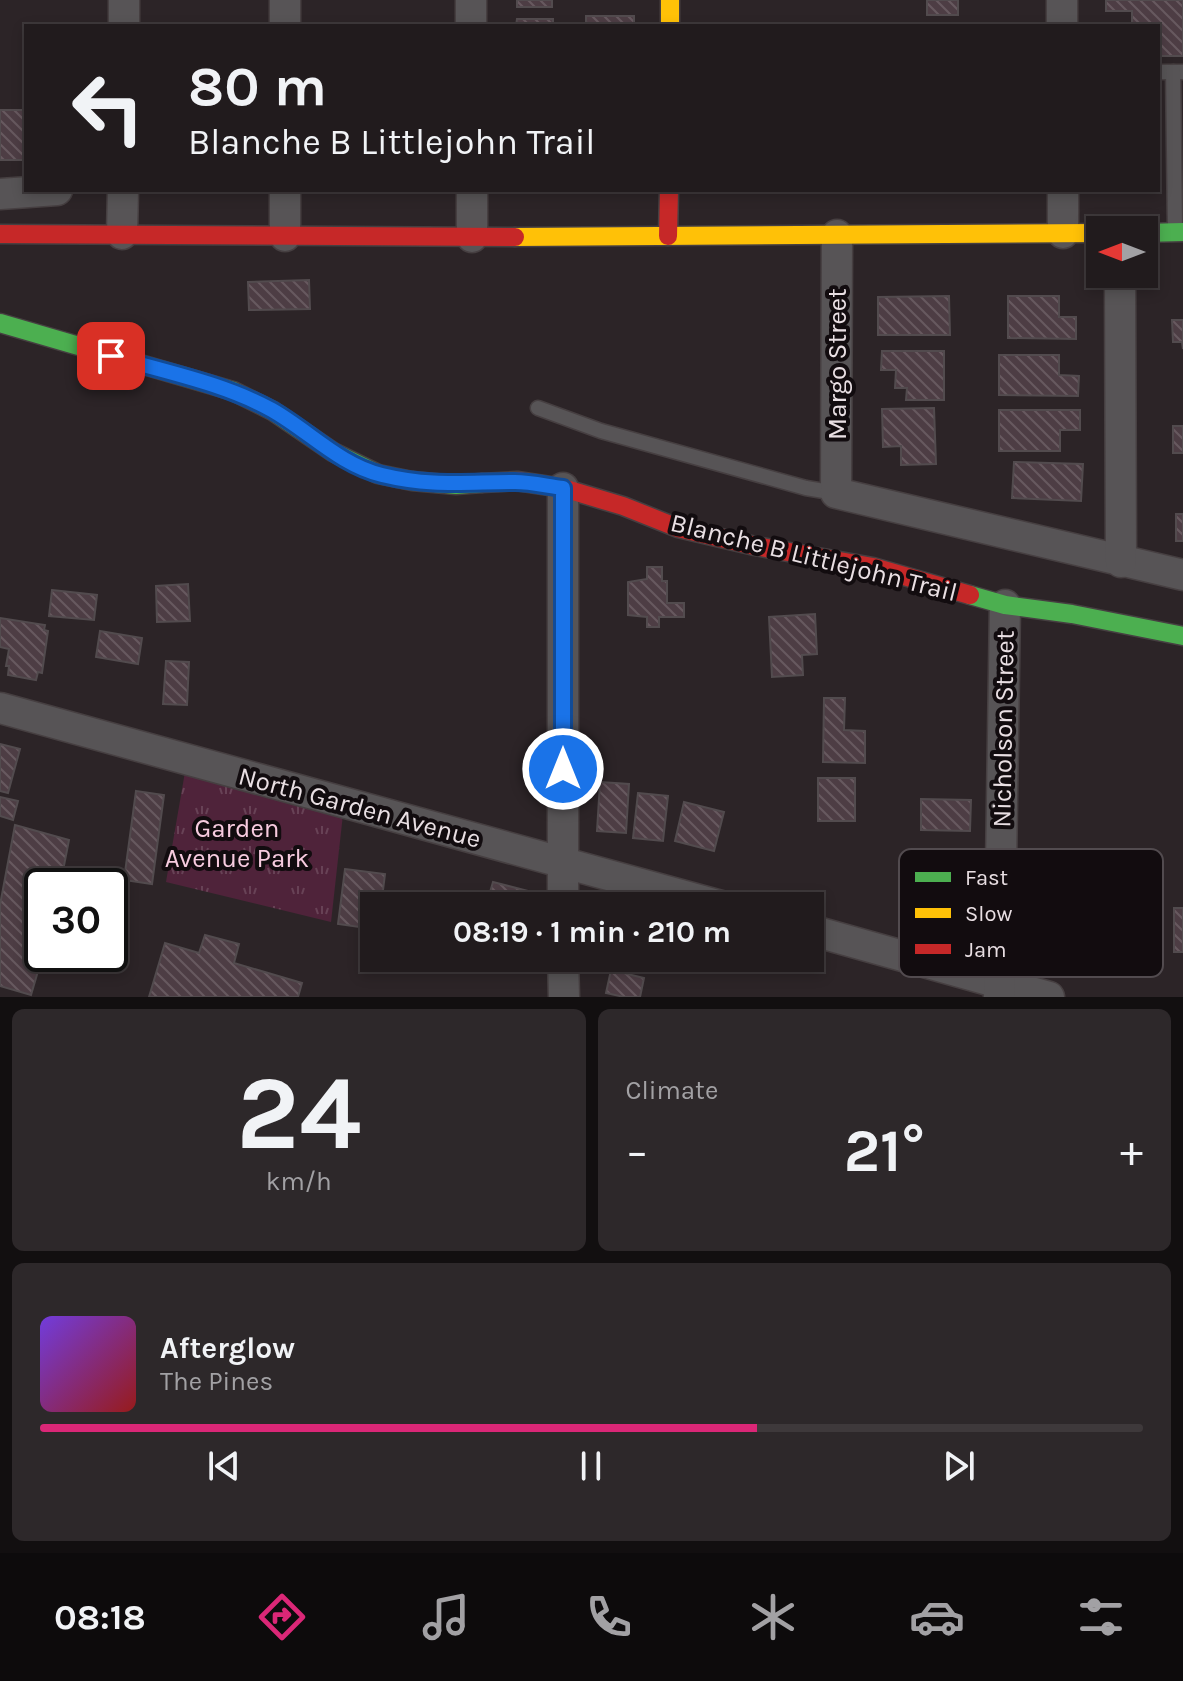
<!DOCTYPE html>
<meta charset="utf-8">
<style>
:root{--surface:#211b1d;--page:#2d282a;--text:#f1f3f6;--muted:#a2a1a4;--line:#3e393b;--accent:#db2777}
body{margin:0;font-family:Karla,sans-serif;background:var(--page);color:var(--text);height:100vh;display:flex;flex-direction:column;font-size:30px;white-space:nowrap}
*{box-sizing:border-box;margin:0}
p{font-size:26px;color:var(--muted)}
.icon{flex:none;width:44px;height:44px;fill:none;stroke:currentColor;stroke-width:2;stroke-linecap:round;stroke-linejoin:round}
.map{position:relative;height:997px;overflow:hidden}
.panel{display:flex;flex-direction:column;gap:12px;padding:12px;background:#120f10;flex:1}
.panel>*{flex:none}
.hud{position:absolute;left:24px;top:24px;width:1136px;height:168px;border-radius:0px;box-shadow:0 4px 12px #0003,0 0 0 2px var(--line);background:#211b1d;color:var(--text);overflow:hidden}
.needle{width:52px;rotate:270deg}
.fabs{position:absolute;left:1086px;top:216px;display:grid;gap:16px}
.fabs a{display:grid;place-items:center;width:72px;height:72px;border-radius:0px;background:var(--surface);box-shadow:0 4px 12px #0003,0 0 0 2px var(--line);font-size:40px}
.speed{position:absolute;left:24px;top:868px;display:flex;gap:16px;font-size:40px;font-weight:700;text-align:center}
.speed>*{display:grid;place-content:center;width:104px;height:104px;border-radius:50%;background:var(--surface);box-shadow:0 4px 12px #0003,0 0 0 2px var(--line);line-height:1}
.speed .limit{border:4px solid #111;border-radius:12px;background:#fff;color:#111}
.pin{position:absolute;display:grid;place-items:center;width:68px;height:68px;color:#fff;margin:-34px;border-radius:16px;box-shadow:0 4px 12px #0006}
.me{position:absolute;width:88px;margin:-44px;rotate:0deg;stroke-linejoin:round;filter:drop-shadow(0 0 6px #0008)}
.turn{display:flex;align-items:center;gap:28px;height:168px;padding:0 32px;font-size:36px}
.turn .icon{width:104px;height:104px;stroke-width:2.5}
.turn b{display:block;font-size:56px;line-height:68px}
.big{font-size:60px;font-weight:700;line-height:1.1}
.panel .widget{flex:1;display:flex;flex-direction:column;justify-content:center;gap:12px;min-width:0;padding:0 28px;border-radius:12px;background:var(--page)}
.panel .dial{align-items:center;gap:0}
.dial b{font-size:104px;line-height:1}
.song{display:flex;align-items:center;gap:24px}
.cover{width:96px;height:96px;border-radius:12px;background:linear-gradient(135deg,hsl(260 70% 55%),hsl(0 70% 35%))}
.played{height:8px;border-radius:4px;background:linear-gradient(90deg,var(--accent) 65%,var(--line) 65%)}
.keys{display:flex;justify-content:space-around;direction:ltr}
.heat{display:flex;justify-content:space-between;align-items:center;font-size:44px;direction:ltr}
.panel .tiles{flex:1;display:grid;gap:12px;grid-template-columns:1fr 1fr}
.widget:last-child{grid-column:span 2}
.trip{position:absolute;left:360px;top:892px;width:464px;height:80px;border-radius:0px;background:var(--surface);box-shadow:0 4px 12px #0003,0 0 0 2px var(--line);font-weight:700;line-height:80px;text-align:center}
.tabs{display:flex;height:128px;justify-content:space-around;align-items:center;background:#0d0b0c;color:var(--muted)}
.tabs .icon{width:56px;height:56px}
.tabs .selected{color:var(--accent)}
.tabs b{font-size:36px;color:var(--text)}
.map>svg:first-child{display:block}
.park{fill:url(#park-tufts)}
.building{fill:url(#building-back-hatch);stroke:#524b4e;stroke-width:2}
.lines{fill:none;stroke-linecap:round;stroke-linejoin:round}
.lane-casing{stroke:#463f41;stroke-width:17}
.street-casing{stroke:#463f41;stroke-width:33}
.fast-casing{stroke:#463f41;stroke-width:21}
.slow-casing{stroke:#463f41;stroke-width:21}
.jam-casing{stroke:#463f41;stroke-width:21}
.lane{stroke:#575456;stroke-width:14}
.street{stroke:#575456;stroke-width:30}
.fast{stroke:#4caf50;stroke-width:18}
.slow{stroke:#ffc107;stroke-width:18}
.jam{stroke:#c62828;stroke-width:18}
.route-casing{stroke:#114b97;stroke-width:20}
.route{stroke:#1a73e8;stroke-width:14}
.labels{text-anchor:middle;stroke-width:8;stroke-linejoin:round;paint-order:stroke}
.street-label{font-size:26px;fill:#e9dfe3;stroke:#120c0f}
.park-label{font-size:26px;fill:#f7cbdf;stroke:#120c0f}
.key{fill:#120c0f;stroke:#524b4f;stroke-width:2}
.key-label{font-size:22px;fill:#e9dfe3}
</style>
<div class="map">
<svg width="1183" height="997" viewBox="0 0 1183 997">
<defs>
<pattern id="park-tufts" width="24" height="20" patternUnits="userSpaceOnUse" patternTransform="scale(2)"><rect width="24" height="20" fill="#4f233a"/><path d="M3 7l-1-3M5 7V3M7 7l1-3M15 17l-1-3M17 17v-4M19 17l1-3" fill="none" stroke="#684256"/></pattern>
<pattern id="building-back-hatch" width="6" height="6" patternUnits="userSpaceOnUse" patternTransform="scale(2)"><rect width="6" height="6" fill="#4d3d44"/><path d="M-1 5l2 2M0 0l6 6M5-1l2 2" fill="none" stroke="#67595f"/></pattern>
</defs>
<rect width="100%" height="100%" fill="#2c2427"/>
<path class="park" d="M185 772 343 814 331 922 166 882Z"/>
<g class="building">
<rect x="517" y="0" width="35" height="7"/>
<rect x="927" y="0" width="31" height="15"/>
<path d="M1106 0H1183V56H1158V26H1132V11H1106Z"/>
<rect x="586" y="16" width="48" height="10"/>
<path d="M517 19H553V26H516Z"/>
<rect x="0" y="110" width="26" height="50"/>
<path d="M309 280 310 309 249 310 248 282Z"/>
<path d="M949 296 950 335H878V297Z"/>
<path d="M1008 296H1059V317H1076V339L1008 338Z"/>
<path d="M1172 320H1183V349L1182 342H1173Z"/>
<path d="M882 351H944V400H906L907 388H895L896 370H881Z"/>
<path d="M999 355H1059V375L1079 376 1078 396 999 395Z"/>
<path d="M934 408 936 464 901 465V446L883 447 882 409Z"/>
<path d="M999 410H1080V430H1060V451H999Z"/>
<rect x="1173" y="426" width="10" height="27"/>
<path d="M1014 462 1083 464 1081 501 1012 498Z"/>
<rect x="1176" y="514" width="7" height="27"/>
<path d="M647 567H662V581H667V603H684V617H659V627H647V617L628 615V582L647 579Z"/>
<path d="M188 584 190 621 157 622 156 586Z"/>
<path d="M52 590 97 595 94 620 49 616Z"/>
<path d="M815 614 817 654 802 655 803 675 772 677 769 617Z"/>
<path d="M0 618 45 625 44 630 48 631 42 673 38 672 36 680 8 675 9 666H6L9 649 0 647Z"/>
<path d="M100 631 142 638 138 664 96 657Z"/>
<path d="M166 661 189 662 187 705 163 704Z"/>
<path d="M824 698H845L844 730 865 731V763L823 762Z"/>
<path d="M0 744 20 749 8 793 0 791Z"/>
<rect x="818" y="778" width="37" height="43"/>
<path d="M600 782 629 784 626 833 597 831Z"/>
<path d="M136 791 164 795 152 884 124 880Z"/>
<path d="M638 793 668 796 663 841 633 838Z"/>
<path d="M0 797 18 801 13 820 0 816Z"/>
<path d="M921 799 971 800 970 831 921 830Z"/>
<path d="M684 802 724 812 714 851 675 841Z"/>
<path d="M15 825 69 840 60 886H42L43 954 31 995 0 986V905Z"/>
<path d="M345 869 385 874 381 906H374V929L338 924Z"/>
<path d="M493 882 528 891 524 906H486Z"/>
<rect x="1174" y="908" width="9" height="44"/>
<path d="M205 935 239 944 234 963 302 983 298 997H149L165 943 199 953Z"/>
<path d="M629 958H662L660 966Z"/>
<path d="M611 970 644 978 640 997H624L606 993Z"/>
</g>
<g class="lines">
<g class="lane-casing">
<g id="lane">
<path d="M1158 72H1183"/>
<path d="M1173 72 1175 228"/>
<path d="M538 408 601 431 806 488 836 493"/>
</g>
</g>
<g class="street-casing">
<g id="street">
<path d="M124 0V26"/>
<path d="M285 0V26"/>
<path d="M471 0V26"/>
<path d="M1062 0V26"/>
<path d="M285 190V236"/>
<path d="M472 190V237"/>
<path d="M1063 190V233"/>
<path d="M0 194 57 190"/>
<path d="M122 234 123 190"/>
<path d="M837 235 836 493 1183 575"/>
<path d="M1120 274 1121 562"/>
<path d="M0 708 721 906"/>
<path d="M563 906V488"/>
<path d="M810 930 1049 997"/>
<path d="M563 958 564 997"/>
<path d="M999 997 1005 605"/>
</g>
</g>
<g class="fast-casing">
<g id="fast">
<path d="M1144 233 1183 232"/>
<path d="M0 323 233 391 273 411 333 452 378 474 412 481 456 485 482 483"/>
<path d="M970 595 1005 605 1072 614 1183 636"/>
</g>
</g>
<g class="slow-casing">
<g id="slow">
<path d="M670 0V26"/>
<path d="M515 237 1100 233"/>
</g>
</g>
<g class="jam-casing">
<g id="jam">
<path d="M0 234 515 237"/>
<path d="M668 236 669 190"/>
<path d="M482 483 517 481 563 488 623 506 678 528 755 546 873 567 970 595"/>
</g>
</g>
<use href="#lane" class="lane"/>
<use href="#street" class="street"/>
<use href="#fast" class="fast"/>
<use href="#slow" class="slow"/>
<use href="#jam" class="jam"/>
</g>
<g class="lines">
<g class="route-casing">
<path id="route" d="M111 356C165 372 223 383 272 410 309 431 340 465 382 475 431 487 466 482 515 482 531 482 547 486 563 488V769"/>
</g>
<use href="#route" class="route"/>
</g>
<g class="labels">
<g class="street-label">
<text transform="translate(837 364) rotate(-90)" y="9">Margo Street</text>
<text transform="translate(814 557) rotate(14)" y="9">Blanche B Littlejohn Trail</text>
<text transform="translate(1003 729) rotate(-89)" y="9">Nicholson Street</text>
<text transform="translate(360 807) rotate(15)" y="9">North Garden Avenue</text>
</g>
<g class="park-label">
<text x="237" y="837">Garden<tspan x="237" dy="30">Avenue Park</tspan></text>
</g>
</g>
<rect x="899" y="849" width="264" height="128" rx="12" class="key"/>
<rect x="915" y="872" width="36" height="10" fill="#4caf50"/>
<rect x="915" y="908" width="36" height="10" fill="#ffc107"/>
<rect x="915" y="944" width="36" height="10" fill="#c62828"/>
<g class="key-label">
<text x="965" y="885">Fast</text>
<text x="965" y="921">Slow</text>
<text x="965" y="957">Jam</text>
</g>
</svg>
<div class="fabs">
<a><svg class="needle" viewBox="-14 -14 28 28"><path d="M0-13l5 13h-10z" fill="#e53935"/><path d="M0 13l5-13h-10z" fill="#a2a1a4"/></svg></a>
</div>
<div class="speed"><div class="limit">30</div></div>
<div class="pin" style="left:111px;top:356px;background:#d93025"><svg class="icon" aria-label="arrive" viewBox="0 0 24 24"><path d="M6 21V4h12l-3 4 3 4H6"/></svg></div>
<svg class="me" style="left:563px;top:769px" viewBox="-20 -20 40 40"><circle r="17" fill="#1a73e8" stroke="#fff" stroke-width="3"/><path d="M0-11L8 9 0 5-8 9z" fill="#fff"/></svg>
<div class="trip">08:19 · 1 min · 210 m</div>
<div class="hud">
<div class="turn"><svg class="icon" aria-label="left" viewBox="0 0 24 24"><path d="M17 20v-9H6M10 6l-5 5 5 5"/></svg><div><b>80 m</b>Blanche B Littlejohn Trail</div></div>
</div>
</div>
<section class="panel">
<div class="tiles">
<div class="widget dial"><b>24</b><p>km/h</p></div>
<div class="widget"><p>Climate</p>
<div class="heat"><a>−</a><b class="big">21°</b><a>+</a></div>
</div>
<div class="widget">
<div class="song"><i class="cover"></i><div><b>Afterglow</b><p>The Pines</p></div></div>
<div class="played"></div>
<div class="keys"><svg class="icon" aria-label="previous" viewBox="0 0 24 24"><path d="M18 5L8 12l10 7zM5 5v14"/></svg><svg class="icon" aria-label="pause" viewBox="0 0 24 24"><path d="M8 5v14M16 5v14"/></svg><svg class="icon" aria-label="next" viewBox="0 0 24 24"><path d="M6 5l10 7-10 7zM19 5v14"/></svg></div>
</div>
</div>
</section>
<nav class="tabs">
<b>08:18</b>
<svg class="icon selected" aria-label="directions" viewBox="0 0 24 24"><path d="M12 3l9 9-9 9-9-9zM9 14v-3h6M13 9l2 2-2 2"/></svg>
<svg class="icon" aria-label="music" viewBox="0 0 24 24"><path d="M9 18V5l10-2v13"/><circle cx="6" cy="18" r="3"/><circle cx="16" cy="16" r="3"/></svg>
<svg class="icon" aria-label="phone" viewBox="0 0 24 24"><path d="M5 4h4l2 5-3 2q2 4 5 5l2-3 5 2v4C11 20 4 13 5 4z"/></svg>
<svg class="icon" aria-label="climate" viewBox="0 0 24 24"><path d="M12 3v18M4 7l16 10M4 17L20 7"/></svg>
<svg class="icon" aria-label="car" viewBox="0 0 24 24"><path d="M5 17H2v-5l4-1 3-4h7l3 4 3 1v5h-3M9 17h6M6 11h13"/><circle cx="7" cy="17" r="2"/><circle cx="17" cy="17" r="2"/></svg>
<svg class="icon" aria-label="filters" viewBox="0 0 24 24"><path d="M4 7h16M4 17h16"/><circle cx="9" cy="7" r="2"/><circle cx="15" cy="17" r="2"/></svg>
</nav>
